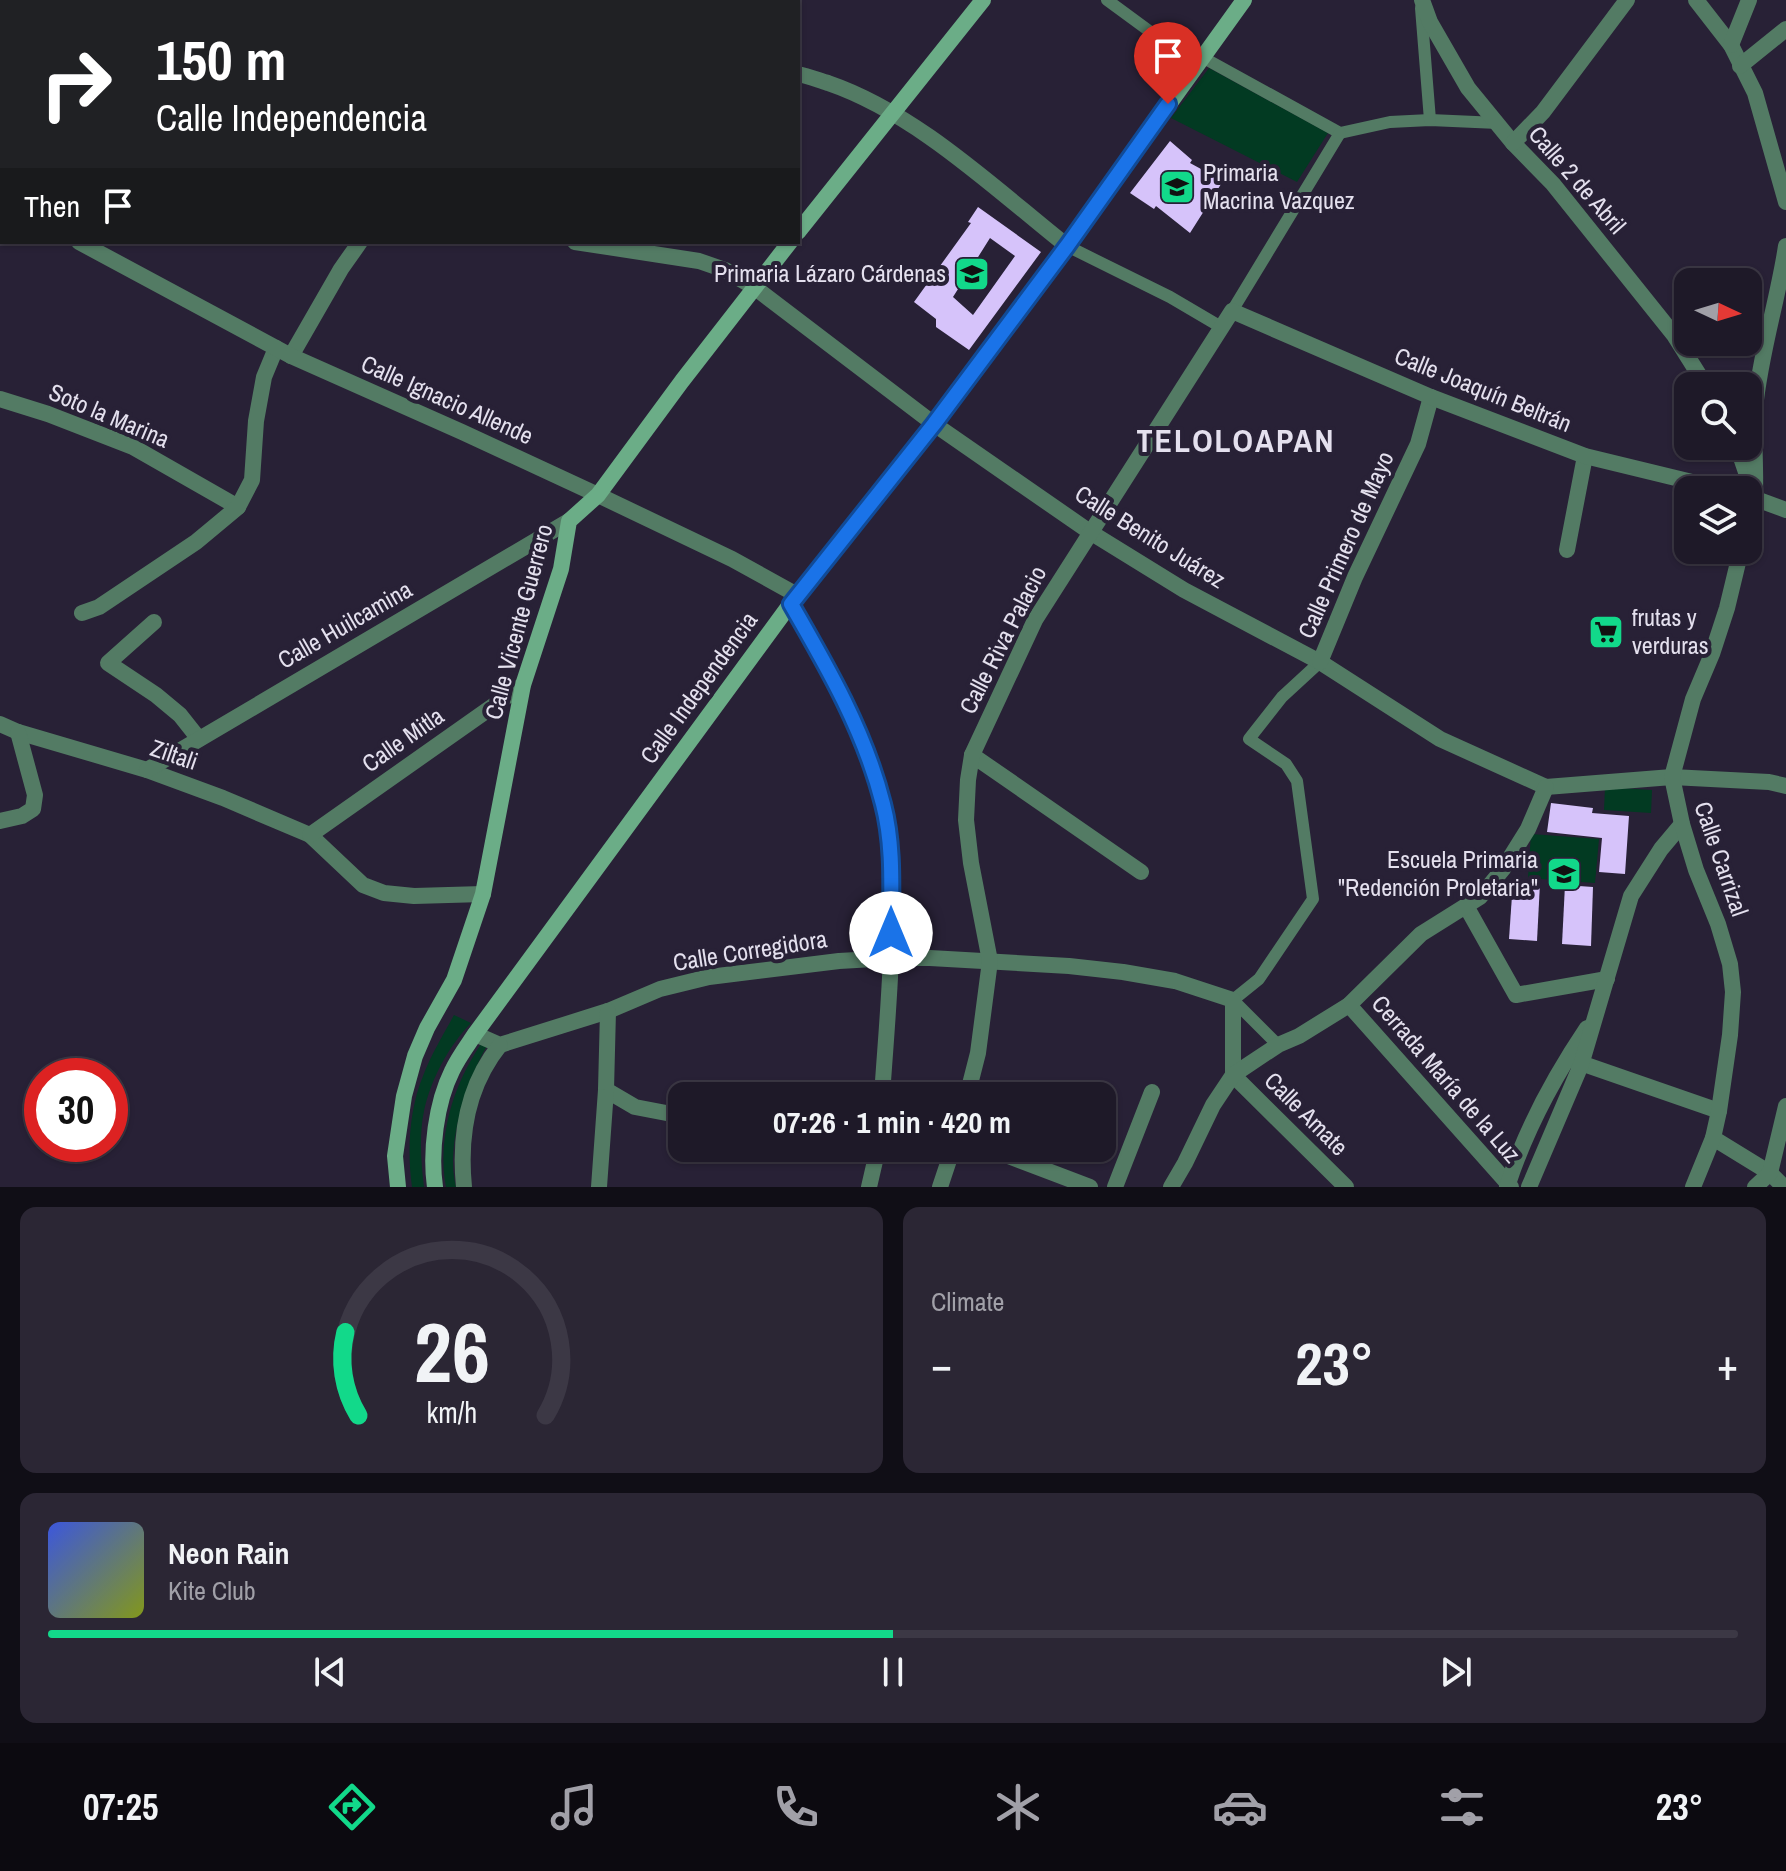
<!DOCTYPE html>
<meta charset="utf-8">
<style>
:root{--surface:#1e1928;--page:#2b2634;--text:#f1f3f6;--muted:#a1a0a8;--line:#3c3845;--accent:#12d98a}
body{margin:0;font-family:"Archivo Narrow",sans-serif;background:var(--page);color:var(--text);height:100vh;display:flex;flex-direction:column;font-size:30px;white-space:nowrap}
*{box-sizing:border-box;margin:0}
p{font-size:26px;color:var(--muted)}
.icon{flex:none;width:44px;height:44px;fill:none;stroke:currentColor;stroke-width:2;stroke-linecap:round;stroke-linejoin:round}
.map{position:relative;height:1187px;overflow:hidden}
.drawer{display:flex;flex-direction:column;gap:20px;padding:20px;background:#100e16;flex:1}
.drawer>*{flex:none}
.guide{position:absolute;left:0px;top:0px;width:800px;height:244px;box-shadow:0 2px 6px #0004,0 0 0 2px var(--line);background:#202124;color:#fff;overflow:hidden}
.needle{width:52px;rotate:94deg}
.buttons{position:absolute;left:1674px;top:268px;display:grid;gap:16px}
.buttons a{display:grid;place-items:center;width:88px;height:88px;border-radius:16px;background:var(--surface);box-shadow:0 2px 6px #0004,0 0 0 2px var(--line);font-size:40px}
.speed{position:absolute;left:24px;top:1058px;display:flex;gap:16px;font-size:40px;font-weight:700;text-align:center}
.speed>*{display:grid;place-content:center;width:104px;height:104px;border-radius:50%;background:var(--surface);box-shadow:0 2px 6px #0004,0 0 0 2px var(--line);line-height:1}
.speed .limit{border:12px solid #d22;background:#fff;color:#111}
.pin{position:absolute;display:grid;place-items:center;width:68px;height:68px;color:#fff;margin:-82px -34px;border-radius:50% 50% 50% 0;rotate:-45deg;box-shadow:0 0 8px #0007}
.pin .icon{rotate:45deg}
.me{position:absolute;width:88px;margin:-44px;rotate:0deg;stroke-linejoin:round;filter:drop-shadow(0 0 6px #0008)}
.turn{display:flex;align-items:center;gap:28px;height:168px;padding:0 24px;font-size:36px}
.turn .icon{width:104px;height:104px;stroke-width:2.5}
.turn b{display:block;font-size:56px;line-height:68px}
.then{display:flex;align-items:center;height:76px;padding:0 24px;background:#0003;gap:16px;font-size:30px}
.big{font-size:60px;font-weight:800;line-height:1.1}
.drawer .widget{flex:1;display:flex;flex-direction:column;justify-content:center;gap:12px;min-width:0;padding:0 28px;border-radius:16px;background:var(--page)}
.drawer .dial{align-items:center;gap:0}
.dial svg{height:208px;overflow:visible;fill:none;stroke:var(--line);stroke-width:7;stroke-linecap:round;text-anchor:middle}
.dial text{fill:var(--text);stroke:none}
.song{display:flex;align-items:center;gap:24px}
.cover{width:96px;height:96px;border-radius:12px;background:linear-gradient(135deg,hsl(230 70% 55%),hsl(70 70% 35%))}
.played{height:8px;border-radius:4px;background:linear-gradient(90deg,var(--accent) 50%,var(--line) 50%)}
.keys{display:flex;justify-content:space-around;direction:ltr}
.heat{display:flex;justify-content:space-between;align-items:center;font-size:44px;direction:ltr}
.drawer .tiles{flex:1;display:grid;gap:20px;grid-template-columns:1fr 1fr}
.widget:last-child{grid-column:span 2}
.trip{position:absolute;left:668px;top:1082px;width:448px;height:80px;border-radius:16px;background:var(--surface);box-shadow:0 2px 6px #0004,0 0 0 2px var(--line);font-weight:800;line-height:80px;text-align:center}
.menu{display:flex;height:128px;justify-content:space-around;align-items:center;background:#0c0a10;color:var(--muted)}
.menu .icon{width:56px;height:56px}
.menu .selected{color:var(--accent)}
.menu b{font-size:36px;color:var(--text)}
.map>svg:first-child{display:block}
.green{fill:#023a22}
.building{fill:#d6c3fa;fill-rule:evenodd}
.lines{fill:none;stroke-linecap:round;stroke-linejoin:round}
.pedestrian{stroke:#537b64;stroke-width:12}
.minor{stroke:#537b64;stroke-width:16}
.tertiary{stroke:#537b64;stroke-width:16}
.secondary{stroke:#6bad87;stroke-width:16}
.route-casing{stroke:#114b97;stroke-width:20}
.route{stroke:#1a73e8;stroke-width:14}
.labels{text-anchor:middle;stroke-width:8;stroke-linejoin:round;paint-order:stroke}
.poi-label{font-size:24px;fill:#e4e0ee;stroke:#282136;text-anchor:start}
.street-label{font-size:24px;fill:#e4e0ee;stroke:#282136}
.district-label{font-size:32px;font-weight:bold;letter-spacing:2px;fill:#e4e0ee;stroke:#282136}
</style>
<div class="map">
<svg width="1786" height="1187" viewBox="0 0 1786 1187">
<rect width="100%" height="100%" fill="#282136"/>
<g class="green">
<path d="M1209 68 1328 133 1297 182 1171 118Z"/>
<path d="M1605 787 1652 790 1651 813 1604 810Z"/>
<path d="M1531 834 1599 839 1595 883 1528 878Z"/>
<path d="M454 1015 471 1023C448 1047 431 1079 424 1111 419 1135 421 1163 424 1187H412C407 1151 409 1110 423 1076 431 1055 443 1035 454 1015Z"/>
<path d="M481 1044H488C467 1080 445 1145 456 1187H446C437 1138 453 1085 481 1044Z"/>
</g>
<g class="building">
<path d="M1170 141 1192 160 1190 163 1223 181 1190 233 1156 206 1154 209 1130 193Z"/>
<path d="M978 207 1041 252 969 350 936 327V319L914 302 971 223 968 222ZM990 238 1015 256 973 315 953 297Z"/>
<path d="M1551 803 1593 808 1592 813 1629 816 1625 874 1599 872 1602 838 1547 832Z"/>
<path d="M1513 881 1540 883 1537 941 1509 939Z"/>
<path d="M1565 885 1593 887 1591 946 1562 944Z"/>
</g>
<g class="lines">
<g class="pedestrian">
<path d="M1107 0 1152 33 1202 57 1340 133 1390 122 1430 120 1498 123"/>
<path d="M1421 8 1430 120"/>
<path d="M1067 246 1170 297 1221 327"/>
<path d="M1232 311 1340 133"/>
<path d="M1278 1045 1233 1000 1259 979 1313 899 1297 781 1286 764 1249 739 1282 697 1320 662"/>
</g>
<g class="minor">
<path d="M430 0 435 2"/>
<path d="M1422 0 1430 22 1468 88 1513 143 1553 184 1674 335 1706 386"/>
<path d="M1696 0 1731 45 1755 93 1786 202"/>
<path d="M104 2 108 0"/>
<path d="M676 2 677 0"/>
<path d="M1731 45 1749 0"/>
<path d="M0 54 2 53"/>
<path d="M1740 66 1786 29"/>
<path d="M798 74C808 76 818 80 828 83 916 113 994 188 1067 246"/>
<path d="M0 111 2 113"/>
<path d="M1513 143 1543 112 1627 0"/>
<path d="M291 356 341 269 360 242"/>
<path d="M0 399 48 414 133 447 238 507"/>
<path d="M934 424 1090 532 1184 590 1320 662 1440 739 1546 787 1672 777 1769 782 1786 786"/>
<path d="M1737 446 1749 481"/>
<path d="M1748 496 1786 510"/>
<path d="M1748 524C1750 515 1754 504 1755 494 1756 466 1753 437 1755 409 1760 354 1778 300 1786 246"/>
<path d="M1567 550 1585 456"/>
<path d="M791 604C822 657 852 710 871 768 876 782 882 795 884 809 900 900 888 1004 882 1096"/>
<path d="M82 613 99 607 196 542 238 507 252 480 256 421 264 377 276 348"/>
<path d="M154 622 108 663 156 695 180 715 199 739"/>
<path d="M1320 662 1355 577 1418 444 1431 397"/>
<path d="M0 724 18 732 147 770 223 798 310 835 363 885 384 893 414 896 483 894"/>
<path d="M972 755 1141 872"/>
<path d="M147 770 569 521"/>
<path d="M0 821 22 816 33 809 35 795 18 732"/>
<path d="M310 835 523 685"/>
<path d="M1466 906 1516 995 1607 979"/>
<path d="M1349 1005 1511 1187"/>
<path d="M475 1034 500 1045 608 1011 660 989 709 977 839 961 891 958H930L1069 966 1123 972 1175 981 1233 1000V1075L1346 1187"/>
<path d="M1572 1060 1719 1111"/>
<path d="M606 1090 635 1107 682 1116"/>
<path d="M967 1096 978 1053 990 961 971 863 966 820 968 780 972 755 1035 620 1232 311 1431 397 1585 456 1725 490"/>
<path d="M1713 1138 1770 1173 1784 1187"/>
<path d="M968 1148 998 1152 1090 1187"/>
<path d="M464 1187C459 1136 467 1086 500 1045"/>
<path d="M599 1187 606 1090 608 1011"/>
<path d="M869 1187 878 1148"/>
<path d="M940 1187 953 1148"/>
<path d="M1115 1187 1152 1092"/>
<path d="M1171 1187 1185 1163 1213 1105 1233 1075 1278 1045 1299 1036 1349 1005 1421 934 1480 897 1503 869 1528 829 1546 787"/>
<path d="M1507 1187C1525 1131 1554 1077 1587 1028"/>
<path d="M1529 1187 1581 1065 1631 896 1661 849 1682 824"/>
<path d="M1693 1187 1713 1138 1719 1111 1730 1035 1733 992 1730 964 1718 924 1696 870 1682 824 1672 777 1693 699 1712 654 1727 608 1741 550"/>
<path d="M1755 1187 1770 1173 1786 1106"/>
</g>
<g class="tertiary">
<path d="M0 149 2 148"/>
<path d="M0 202 2 203"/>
<path d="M79 242 291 356 462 432 598 495 732 559 797 595"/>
<path d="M575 242 699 261 725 270 754 287 934 424"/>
</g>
<g class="secondary">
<path d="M798 232 983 0"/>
<path d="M398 1187 395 1156 404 1096 415 1056 427 1028 454 980 483 894 523 685 561 569 569 521 598 495 682 381 790 242"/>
<path d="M435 1187C430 1152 436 1103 452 1071 458 1058 467 1046 475 1034L797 595 934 424 1067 246 1244 0"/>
</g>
</g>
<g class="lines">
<g class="route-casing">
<path id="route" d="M891 933C891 891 894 846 883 804 865 732 828 668 791 604L934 424 1067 246 1168 104"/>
</g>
<use href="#route" class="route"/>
</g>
<defs>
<g id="school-square" transform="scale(1.8)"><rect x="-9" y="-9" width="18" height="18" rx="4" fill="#12d98a" stroke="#282136"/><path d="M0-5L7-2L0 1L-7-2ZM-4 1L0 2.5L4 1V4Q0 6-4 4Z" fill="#111"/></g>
<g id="supermarket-square" transform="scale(1.8)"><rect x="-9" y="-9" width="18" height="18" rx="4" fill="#12d98a" stroke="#282136"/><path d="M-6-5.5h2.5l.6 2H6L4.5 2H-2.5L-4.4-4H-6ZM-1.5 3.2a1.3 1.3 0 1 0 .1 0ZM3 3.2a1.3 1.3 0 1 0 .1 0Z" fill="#111"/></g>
</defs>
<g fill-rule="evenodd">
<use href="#school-square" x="1177" y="187"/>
<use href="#school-square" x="972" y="274"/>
<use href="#supermarket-square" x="1606" y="632"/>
<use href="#school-square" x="1564" y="874"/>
</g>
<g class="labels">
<g class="poi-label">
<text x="1203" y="181">Primaria<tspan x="1203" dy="28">Macrina Vazquez</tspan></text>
<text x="946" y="282" text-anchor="end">Primaria Lázaro Cárdenas</text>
<text x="1632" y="626">frutas y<tspan x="1632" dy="28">verduras</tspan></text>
<text x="1538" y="868" text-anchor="end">Escuela Primaria<tspan x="1538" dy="28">"Redención Proletaria"</tspan></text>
</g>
<g class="street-label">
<text transform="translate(1577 180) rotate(49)" y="8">Calle 2 de Abril</text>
<text transform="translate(1483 390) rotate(22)" y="8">Calle Joaquín Beltrán</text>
<text transform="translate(447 400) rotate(24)" y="8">Calle Ignacio Allende</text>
<text transform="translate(109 416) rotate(23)" y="8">Soto la Marina</text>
<text transform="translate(1150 537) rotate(32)" y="8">Calle Benito Juárez</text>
<text transform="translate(1346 545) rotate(-66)" y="8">Calle Primero de Mayo</text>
<text transform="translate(519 622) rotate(-75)" y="8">Calle Vicente Guerrero</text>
<text transform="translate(345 625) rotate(-30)" y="8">Calle Huilcamina</text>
<text transform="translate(1003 640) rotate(-63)" y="8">Calle Riva Palacio</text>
<text transform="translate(699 688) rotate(-54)" y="8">Calle Independencia</text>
<text transform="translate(403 740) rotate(-35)" y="8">Calle Mitla</text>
<text transform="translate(174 755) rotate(19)" y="8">Ziltali</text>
<text transform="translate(1721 859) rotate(71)" y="8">Calle Carrizal</text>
<text transform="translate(750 951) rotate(-9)" y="8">Calle Corregidora</text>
<text transform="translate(1446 1079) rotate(49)" y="8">Cerrada María de la Luz</text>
<text transform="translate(1306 1114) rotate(45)" y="8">Calle Amate</text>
</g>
<g class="district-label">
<text x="1236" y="452">TELOLOAPAN</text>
</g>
</g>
</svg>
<div class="buttons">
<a><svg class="needle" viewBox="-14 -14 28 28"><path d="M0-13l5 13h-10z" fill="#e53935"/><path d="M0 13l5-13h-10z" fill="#a1a0a8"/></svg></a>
<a><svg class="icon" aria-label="search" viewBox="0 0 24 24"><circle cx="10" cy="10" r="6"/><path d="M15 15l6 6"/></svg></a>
<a><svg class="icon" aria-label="layers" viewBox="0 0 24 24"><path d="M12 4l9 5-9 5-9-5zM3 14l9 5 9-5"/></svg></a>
</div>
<div class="speed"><div class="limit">30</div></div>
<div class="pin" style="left:1168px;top:104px;background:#d93025"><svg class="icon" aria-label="arrive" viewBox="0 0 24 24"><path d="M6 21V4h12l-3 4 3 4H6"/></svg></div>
<svg class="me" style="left:891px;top:933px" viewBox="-20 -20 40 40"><circle r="19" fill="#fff"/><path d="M0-13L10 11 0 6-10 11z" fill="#1a73e8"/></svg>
<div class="trip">07:26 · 1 min · 420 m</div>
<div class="guide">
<div class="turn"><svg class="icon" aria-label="right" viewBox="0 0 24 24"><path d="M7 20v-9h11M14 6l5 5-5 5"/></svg><div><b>150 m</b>Calle Independencia</div></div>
<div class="then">Then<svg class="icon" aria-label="arrive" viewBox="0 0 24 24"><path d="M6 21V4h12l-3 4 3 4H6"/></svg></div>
</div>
</div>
<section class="drawer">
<div class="tiles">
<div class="widget dial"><svg viewBox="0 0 100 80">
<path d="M14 69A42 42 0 1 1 86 69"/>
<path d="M14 69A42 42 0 0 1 9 37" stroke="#12d98a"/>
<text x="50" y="56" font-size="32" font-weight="700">26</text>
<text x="50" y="72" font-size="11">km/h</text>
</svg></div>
<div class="widget"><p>Climate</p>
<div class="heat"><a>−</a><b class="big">23°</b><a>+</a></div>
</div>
<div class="widget">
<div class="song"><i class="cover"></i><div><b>Neon Rain</b><p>Kite Club</p></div></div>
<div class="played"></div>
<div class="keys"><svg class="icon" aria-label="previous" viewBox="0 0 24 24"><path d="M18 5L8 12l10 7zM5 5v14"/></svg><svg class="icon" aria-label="pause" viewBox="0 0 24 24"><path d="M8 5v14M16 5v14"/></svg><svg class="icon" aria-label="next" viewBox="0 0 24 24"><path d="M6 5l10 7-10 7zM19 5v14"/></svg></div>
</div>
</div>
</section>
<nav class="menu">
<b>07:25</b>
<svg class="icon selected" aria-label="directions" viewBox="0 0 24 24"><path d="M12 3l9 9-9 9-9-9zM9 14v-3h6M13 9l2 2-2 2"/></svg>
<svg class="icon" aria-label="music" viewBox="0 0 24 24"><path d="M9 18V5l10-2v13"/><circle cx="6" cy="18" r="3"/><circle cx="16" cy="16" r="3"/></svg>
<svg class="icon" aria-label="phone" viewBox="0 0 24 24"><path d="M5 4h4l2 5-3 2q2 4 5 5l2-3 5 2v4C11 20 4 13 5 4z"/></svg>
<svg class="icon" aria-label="climate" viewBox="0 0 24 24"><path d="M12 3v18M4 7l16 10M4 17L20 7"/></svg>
<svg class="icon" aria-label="car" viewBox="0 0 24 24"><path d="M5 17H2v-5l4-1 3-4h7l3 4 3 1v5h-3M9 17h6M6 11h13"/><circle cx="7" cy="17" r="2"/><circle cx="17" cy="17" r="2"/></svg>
<svg class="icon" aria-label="filters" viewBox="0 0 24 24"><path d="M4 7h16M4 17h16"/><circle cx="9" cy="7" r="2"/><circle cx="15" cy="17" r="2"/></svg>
<b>23°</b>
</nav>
